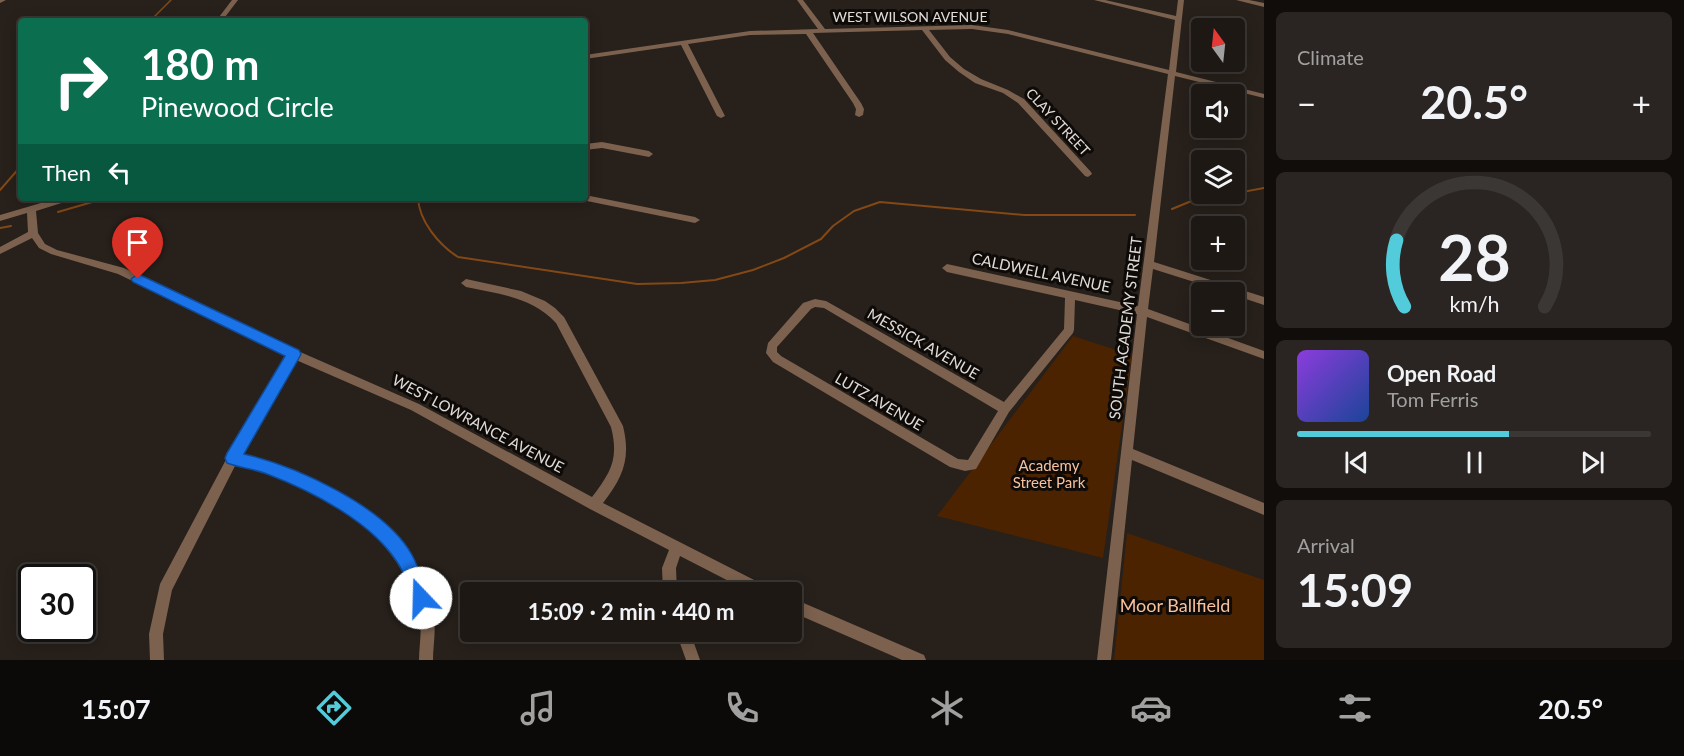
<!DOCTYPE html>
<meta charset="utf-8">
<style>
:root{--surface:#1d1814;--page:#2a2522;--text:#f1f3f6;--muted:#a0a0a0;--line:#3b3734;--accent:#52cbda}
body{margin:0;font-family:Lato,sans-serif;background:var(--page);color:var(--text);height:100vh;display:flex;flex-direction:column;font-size:22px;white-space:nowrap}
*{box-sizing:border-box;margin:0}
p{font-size:20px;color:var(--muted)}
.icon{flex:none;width:33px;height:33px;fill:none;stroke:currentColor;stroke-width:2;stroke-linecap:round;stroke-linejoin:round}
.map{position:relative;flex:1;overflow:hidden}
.drawer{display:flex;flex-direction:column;gap:12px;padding:12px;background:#100d0b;width:420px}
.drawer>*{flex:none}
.banner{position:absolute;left:18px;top:18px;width:570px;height:183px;border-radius:6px;box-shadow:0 3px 15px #0003,0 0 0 2px var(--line);background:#0b6e4f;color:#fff;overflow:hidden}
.needle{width:39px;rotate:345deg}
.buttons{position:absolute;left:1191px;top:18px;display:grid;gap:12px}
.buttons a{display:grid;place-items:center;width:54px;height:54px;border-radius:6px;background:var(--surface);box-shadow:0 3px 15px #0003,0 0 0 2px var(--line);font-size:30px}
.speed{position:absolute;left:18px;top:564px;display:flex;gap:12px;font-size:30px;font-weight:700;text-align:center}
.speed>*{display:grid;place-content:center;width:78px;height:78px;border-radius:50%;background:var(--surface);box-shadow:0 3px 15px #0003,0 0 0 2px var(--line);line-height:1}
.speed .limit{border:3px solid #111;border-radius:9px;background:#fff;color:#111}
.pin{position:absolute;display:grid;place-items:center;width:51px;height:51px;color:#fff;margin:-62px -26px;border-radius:50% 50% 50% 0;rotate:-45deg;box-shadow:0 0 6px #0007}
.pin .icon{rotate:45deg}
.me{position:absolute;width:66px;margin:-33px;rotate:339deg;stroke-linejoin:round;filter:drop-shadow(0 0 4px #0008)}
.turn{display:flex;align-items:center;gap:21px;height:126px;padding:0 24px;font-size:27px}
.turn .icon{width:78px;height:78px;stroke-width:2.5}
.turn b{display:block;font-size:42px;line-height:51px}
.then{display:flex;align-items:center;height:57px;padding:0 24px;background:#0003;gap:12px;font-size:22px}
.big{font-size:45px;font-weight:700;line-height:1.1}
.drawer .widget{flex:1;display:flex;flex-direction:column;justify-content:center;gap:9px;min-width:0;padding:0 21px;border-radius:9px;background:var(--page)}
.drawer .dial{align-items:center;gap:0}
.dial svg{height:156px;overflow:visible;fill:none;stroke:var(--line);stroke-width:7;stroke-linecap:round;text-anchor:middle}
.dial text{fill:var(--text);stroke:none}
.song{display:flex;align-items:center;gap:18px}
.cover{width:72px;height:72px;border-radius:9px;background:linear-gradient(135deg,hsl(270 70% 55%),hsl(220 70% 35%))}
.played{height:6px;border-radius:3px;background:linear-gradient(90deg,var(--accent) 60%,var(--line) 60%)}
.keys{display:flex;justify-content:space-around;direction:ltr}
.heat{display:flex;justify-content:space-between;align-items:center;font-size:33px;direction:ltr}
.trip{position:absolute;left:460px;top:582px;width:342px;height:60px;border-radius:6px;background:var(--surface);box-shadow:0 3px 15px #0003,0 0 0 2px var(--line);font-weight:700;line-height:60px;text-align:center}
.tabs{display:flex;height:96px;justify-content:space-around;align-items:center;background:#0c0a08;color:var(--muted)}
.tabs .icon{width:42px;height:42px}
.tabs .active{color:var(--accent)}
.tabs b{font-size:27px;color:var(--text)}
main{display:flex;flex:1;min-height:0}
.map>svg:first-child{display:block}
.green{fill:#4c2300}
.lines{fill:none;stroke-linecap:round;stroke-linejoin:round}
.stream-far1{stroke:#834815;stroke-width:1.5}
.stream{stroke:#834815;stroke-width:2}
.minor{fill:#7c614e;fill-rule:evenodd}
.route{fill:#1a73e8;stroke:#114b97;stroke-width:1.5}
.labels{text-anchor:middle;stroke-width:6;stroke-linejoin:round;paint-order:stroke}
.far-street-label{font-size:14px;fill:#e1dcd8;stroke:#0d0a08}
.street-label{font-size:15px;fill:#e1dcd8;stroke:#0d0a08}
.park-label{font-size:15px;fill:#f8c29d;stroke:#0d0a08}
.near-park-label{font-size:18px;fill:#f8c29d;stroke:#0d0a08}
</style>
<main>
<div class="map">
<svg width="1264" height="660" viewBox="0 0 1264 660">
<rect width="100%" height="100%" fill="#27201b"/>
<g class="green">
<path d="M1073 336 1132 355 1103 558 937 516Z"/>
<path d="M1127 533 1264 580V660H1114Z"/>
</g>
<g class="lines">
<path class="stream-far1" d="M150 21 171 0"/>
<g class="stream">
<path d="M0 190 21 166"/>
<path d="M418 198C419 221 439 245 458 257L637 284 681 283 715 280 753 270 784 258 821 239 833 226 854 211 880 202 1024 215H1135"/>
<path d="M1172 209 1189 202 1264 188"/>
<path d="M58 212 106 198"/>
<path d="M0 228 11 226"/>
</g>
<g class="minor">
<path d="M0 0H6L0 3Z"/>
<path d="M232 0H238L222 21H216Z"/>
<path d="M797 0H803L825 29 972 25 1008 30 1169 70 1175 20 1094 0H1105L1176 16 1178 0H1184L1176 72 1264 94V98L1175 76 1154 262 1264 297V305L1234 295V292H1226L1153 269 1148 309 1264 351V359L1147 317 1133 449 1264 503V515L1132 460 1111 660H1097L1137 314 1075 300 1074 330 1073 333 1009 412 976 469 965 471 950 467 773 362 766 353 768 343 803 303 815 299 826 301 1004 402 1064 329 1065 298 947 272 942 268 947 264 1138 306 1168 74 1008 34 972 29 929 30 950 57 964 69 981 79 1008 90 1024 99 1091 172 1092 174 1088 177 1085 176 1018 103 1003 93 975 83 959 72 945 60 922 30 813 33 861 103 864 109 863 115 859 117 855 115 856 109 853 103 806 34 750 35 688 44 725 116 721 118 717 116 681 45 585 59V55L750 31 818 29ZM815 307 824 308 998 411 968 460 958 459 781 356 777 352V347L811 309Z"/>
<path d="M1236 0H1249L1264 3V7Z"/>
<path d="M602 142 649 151 653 154 649 157 602 148 585 150V144Z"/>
<path d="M585 195 695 217 700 220 695 223 582 200 581 198H585Z"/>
<path d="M58 198H72L71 200 36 211 38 233 45 244 57 250 124 268 298 351 419 404 592 497C611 472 619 459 611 427L556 323C532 297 499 294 466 287L461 283 466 279 521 291 545 301 555 308 564 317 623 426C631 459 623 477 603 503L768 587 770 592H750L680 556 676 568 677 592H663L662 568 669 550 590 509 411 410 296 360 241 455C325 477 416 525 434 619 436 631 433 647 433 660H419C419 647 422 631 420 619 404 531 314 485 236 464L172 590 163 634 164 660H150L149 634 160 584 229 454 287 356 118 274 51 254 39 248 32 238 0 254V247L28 232 27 213 0 221V215Z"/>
<path d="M792 598 924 655 926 660H902L792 612Z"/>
<path d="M676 632H690L700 660H686Z"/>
</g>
</g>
<path class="route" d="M138 274 299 350 301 354 299 358 244 454C296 466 385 506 412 555 419 568 424 584 430 598L428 604 421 607 415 604C410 592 406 577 399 565 374 523 312 491 267 474 254 469 240 468 227 463L225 458 227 453 285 356 133 282 131 279Z"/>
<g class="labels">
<g class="far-street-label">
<text x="910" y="22">WEST WILSON AVENUE</text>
<text transform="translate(1058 122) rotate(47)" y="5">CLAY STREET</text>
</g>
<g class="street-label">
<text transform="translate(1041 273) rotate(12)" y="5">CALDWELL AVENUE</text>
<text transform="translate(1126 328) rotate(-83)" y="5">SOUTH ACADEMY STREET</text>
<text transform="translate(923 344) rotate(30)" y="5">MESSICK AVENUE</text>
<text transform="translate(879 402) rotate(30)" y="5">LUTZ AVENUE</text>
<text transform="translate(478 424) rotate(28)" y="5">WEST LOWRANCE AVENUE</text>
</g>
<g class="park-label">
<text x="1049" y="471">Academy<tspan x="1049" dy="17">Street Park</tspan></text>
</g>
<g class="near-park-label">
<text x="1175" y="612">Moor Ballfield</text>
</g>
</g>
</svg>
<div class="buttons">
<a><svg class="needle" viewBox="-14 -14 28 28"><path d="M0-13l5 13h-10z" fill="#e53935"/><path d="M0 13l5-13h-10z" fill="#a0a0a0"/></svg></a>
<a><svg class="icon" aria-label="sound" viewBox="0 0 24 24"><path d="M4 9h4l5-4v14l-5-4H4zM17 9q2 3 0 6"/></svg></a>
<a><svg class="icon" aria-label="layers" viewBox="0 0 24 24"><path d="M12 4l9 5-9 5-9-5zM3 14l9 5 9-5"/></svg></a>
<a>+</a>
<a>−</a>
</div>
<div class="speed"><div class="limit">30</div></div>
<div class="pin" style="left:138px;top:279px;background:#d93025"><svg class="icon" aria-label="arrive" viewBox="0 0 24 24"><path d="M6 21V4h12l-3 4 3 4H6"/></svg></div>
<svg class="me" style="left:421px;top:598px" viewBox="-20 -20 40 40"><circle r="19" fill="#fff"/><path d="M0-13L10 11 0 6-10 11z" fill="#1a73e8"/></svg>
<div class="trip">15:09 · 2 min · 440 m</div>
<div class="banner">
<div class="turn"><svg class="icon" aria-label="right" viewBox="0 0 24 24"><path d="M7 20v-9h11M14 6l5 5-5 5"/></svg><div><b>180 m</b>Pinewood Circle</div></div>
<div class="then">Then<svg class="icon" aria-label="left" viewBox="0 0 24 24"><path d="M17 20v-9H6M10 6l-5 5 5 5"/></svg></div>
</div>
</div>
<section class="drawer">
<div class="widget"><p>Climate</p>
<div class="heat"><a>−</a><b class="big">20.5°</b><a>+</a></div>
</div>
<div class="widget dial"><svg viewBox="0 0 100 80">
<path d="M14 69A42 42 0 1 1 86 69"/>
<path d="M14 69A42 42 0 0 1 10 35" stroke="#52cbda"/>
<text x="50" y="56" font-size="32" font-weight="700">28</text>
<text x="50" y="72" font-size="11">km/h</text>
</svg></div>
<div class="widget">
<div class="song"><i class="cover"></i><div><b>Open Road</b><p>Tom Ferris</p></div></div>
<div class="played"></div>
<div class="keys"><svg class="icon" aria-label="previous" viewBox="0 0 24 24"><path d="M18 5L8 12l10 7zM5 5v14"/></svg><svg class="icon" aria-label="pause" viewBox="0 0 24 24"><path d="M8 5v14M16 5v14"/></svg><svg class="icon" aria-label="next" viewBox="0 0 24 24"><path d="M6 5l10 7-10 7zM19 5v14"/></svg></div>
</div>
<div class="widget"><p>Arrival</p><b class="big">15:09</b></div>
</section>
</main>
<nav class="tabs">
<b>15:07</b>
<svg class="icon active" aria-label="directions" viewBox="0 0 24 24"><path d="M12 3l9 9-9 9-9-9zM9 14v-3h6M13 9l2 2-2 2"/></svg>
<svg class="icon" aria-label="music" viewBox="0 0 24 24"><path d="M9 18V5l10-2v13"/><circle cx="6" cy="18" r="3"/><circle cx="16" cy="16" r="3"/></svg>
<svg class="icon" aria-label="phone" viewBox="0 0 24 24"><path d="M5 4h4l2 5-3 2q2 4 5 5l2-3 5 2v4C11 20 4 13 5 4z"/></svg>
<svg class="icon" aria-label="climate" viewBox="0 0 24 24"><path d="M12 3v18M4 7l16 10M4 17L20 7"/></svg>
<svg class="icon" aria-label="car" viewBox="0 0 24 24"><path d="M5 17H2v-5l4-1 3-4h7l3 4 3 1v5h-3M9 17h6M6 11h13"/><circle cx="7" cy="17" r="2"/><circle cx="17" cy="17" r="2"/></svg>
<svg class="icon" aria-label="filters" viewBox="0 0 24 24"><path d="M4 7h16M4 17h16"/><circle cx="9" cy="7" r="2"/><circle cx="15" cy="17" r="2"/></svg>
<b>20.5°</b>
</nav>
